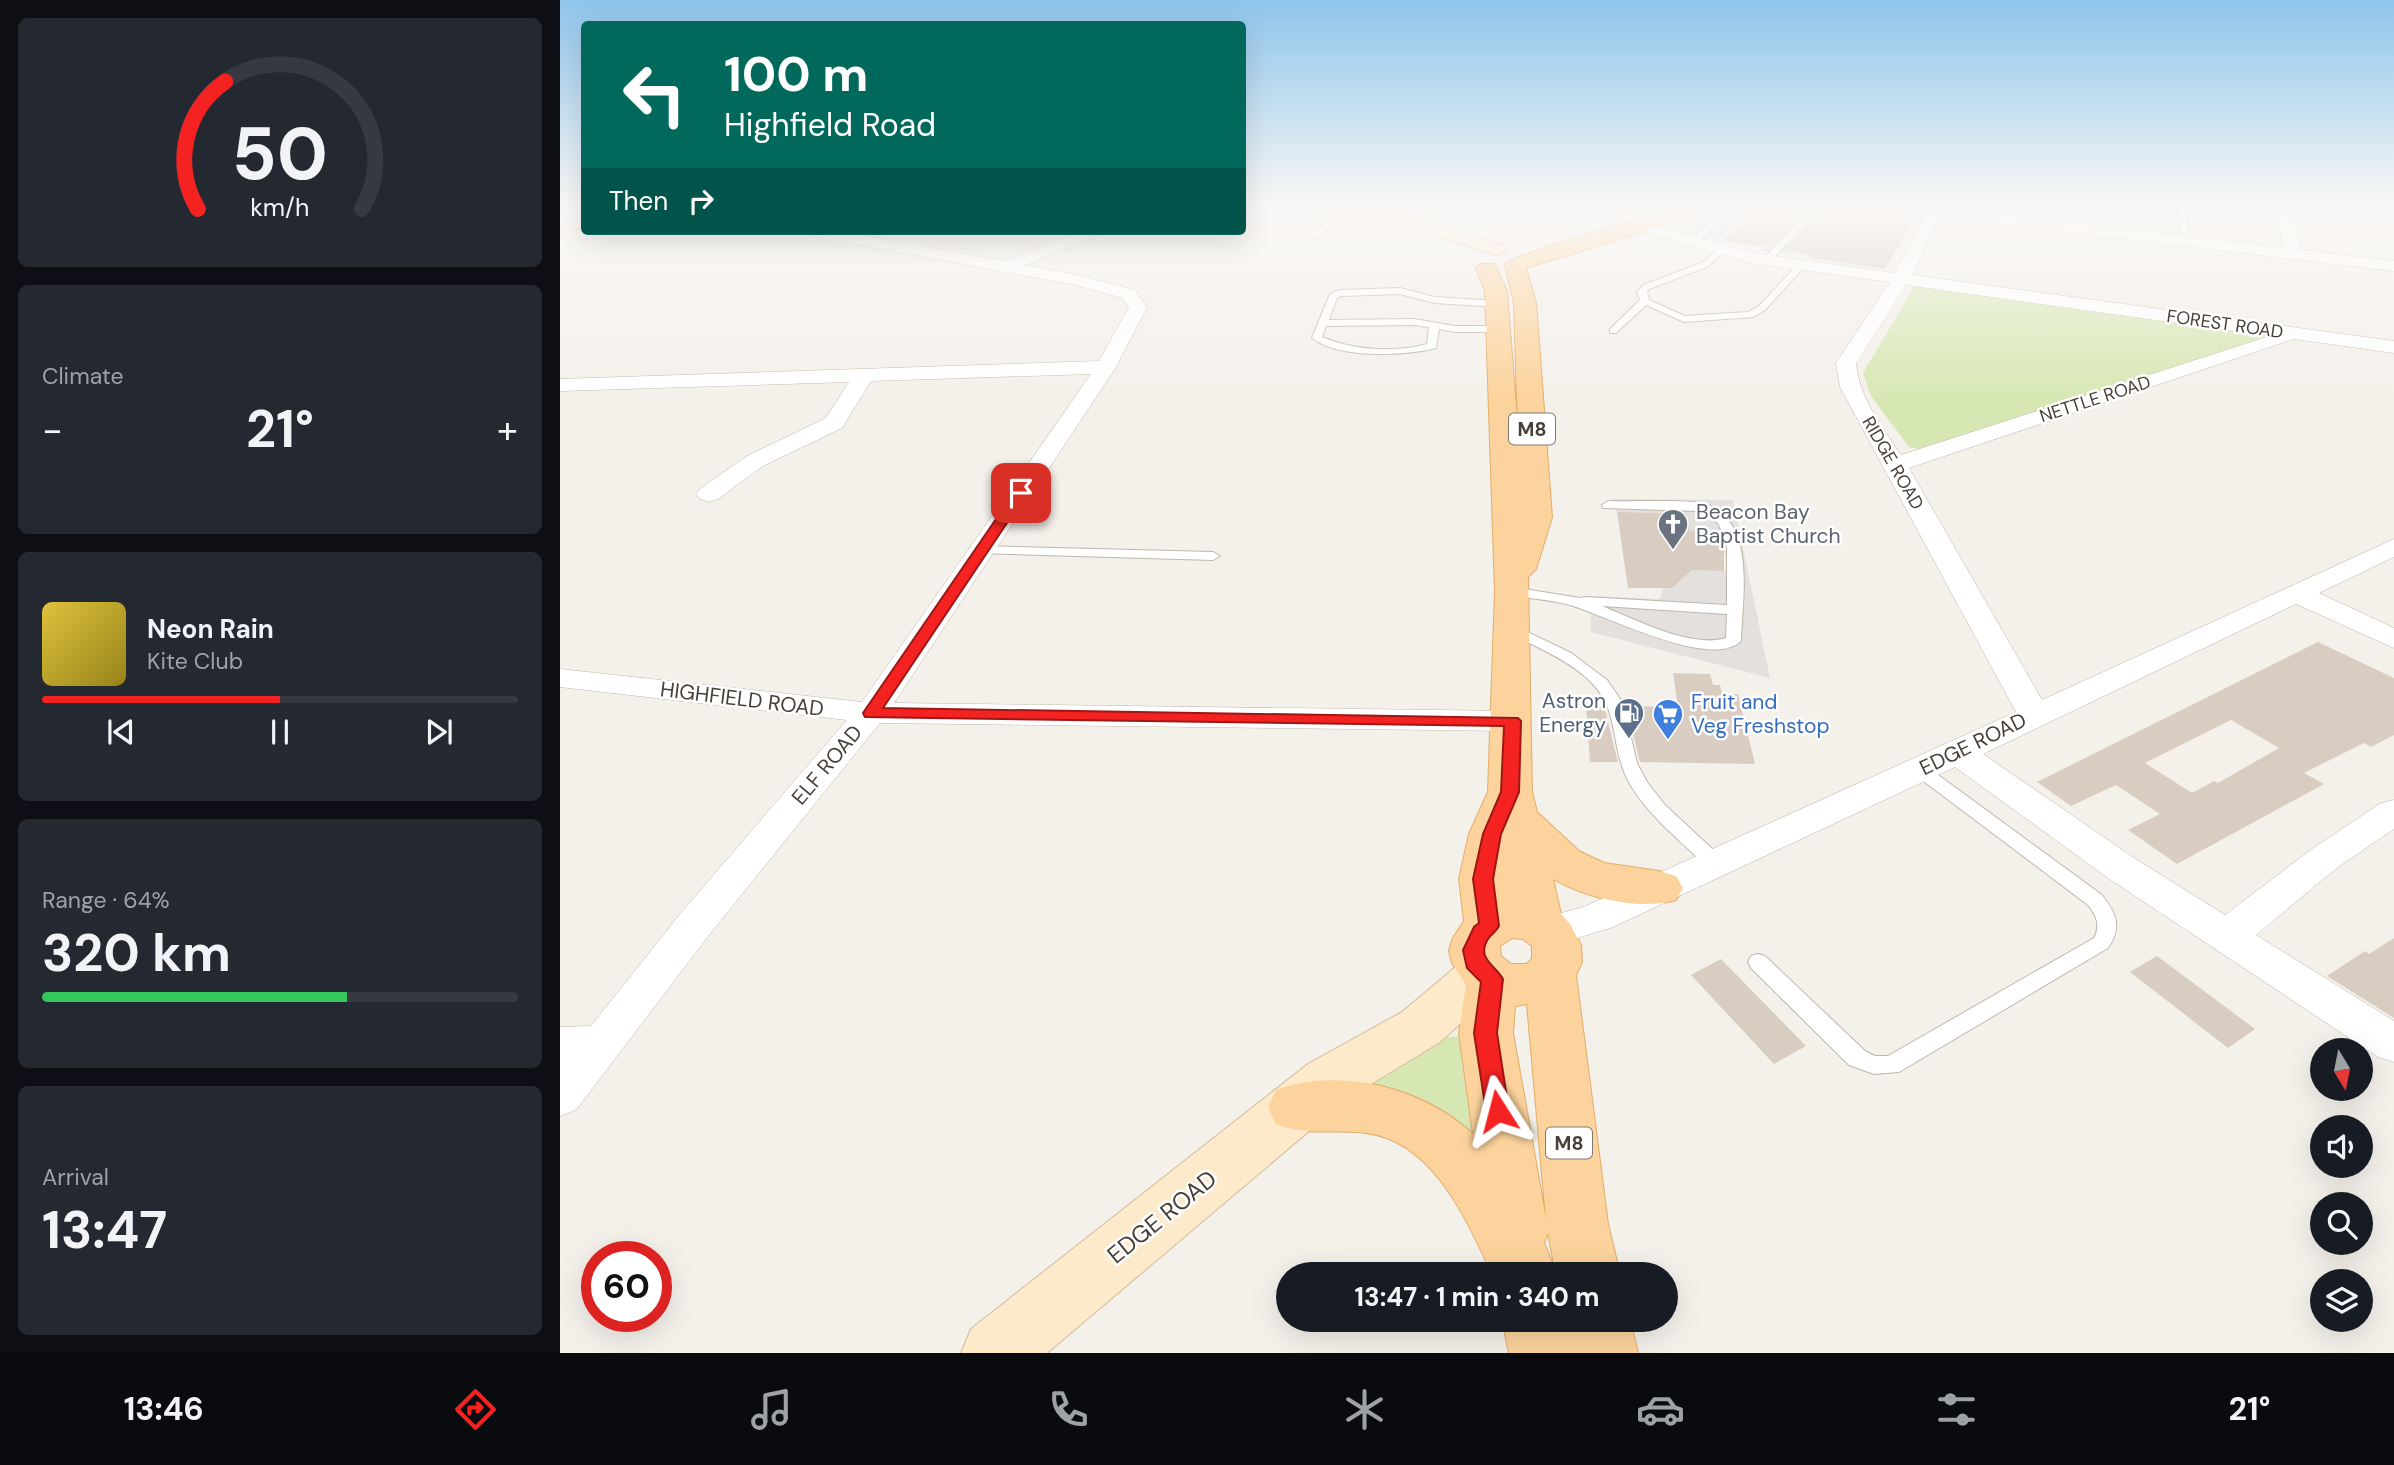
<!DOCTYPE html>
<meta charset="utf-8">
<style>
:root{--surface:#171b24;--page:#242831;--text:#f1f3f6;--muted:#9ea1a6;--line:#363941;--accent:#f42321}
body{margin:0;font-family:"DM Sans",sans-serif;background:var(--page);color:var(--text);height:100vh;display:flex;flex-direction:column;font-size:26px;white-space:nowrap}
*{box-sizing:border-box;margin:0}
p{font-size:23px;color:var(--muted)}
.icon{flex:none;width:38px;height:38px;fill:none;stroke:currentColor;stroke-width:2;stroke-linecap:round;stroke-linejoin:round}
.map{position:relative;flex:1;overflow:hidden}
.sheet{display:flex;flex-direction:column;gap:18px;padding:18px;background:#0d0f14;width:560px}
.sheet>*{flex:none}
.banner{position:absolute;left:21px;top:21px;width:665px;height:214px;border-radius:7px;box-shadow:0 7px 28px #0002;background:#00695c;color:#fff;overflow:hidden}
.needle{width:46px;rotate:170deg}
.fabs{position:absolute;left:1750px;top:1038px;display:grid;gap:14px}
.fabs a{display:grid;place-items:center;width:63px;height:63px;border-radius:50%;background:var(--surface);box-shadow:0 7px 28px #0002;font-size:35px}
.speed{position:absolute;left:21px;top:1241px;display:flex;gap:14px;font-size:35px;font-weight:700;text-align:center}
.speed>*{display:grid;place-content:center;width:91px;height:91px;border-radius:50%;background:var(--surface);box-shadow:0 7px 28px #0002;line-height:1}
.speed .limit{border:10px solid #d22;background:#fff;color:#111}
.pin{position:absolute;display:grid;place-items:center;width:60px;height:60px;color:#fff;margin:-30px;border-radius:14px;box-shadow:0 4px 10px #0006}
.me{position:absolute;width:77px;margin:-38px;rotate:351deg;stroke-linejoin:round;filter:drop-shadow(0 0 5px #0008)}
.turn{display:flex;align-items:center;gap:24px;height:147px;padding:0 28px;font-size:32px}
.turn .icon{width:91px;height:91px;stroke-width:2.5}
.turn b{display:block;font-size:49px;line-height:60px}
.then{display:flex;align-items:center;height:66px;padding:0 28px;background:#0003;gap:14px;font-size:26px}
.big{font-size:52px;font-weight:700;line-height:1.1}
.sheet .widget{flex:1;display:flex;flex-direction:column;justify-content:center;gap:10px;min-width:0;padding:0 24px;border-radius:10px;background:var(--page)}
.sheet .dial{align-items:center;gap:0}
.dial svg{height:182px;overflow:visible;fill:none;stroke:var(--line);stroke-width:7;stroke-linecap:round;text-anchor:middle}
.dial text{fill:var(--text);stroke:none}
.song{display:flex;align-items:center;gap:21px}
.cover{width:84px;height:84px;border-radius:10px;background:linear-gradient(135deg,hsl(50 70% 55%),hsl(50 70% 35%))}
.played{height:7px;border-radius:4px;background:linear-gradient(90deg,var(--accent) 50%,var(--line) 50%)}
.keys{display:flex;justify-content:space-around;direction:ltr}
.heat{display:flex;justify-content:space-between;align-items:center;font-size:38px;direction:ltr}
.charge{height:10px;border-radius:5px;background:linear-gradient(90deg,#34c759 64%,var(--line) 0)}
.trip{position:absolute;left:716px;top:1262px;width:402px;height:70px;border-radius:35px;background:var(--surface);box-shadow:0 7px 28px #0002;font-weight:700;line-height:70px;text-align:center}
.menu{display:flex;height:112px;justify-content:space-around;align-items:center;background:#090b0e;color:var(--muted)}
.menu .icon{width:49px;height:49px}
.menu .selected{color:var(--accent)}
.menu b{font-size:32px;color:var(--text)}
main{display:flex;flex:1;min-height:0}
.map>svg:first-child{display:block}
.green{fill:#d7e7b4}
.parking{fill:#e3e0de}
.building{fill:#d9cdc2;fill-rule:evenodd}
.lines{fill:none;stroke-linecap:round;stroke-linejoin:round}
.lane-casing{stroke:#c0b6ac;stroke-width:2}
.street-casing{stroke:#c0b6ac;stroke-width:1}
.secondary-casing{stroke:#d3bc9a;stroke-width:2}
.primary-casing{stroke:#e1ad6b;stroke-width:2}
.lane{fill:#fff;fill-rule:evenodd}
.street{fill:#fff;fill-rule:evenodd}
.secondary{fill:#fdeacb;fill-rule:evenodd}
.primary{fill:#fcd39c;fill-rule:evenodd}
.route{fill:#f42321;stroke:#9f1715;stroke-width:2}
.labels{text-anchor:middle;stroke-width:5;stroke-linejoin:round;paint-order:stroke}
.far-street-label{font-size:18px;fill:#484038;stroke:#fff}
.shield{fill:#fff;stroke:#7f7974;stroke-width:2}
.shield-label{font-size:19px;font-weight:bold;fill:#484038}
.worship-label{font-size:21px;fill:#5b616d;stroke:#fff;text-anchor:start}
.street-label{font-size:21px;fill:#484038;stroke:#fff}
.service-label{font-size:21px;fill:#4e5e75;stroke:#fff;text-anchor:end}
.shop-label{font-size:21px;fill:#366cbe;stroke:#fff;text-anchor:start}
.near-street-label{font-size:24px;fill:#484038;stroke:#fff}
</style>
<main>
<section class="sheet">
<div class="widget dial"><svg viewBox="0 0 100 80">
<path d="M14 69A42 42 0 1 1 86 69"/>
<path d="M14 69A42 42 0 0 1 26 13" stroke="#f42321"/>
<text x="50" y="56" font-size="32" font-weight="700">50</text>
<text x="50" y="72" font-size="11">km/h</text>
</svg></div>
<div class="widget"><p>Climate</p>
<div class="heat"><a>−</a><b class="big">21°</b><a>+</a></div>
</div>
<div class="widget">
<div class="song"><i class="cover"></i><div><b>Neon Rain</b><p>Kite Club</p></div></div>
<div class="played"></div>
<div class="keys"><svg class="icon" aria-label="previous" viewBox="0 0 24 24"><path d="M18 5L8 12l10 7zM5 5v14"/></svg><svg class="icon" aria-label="pause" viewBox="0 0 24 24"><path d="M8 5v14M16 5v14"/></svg><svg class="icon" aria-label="next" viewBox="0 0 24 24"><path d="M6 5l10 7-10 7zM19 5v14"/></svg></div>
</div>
<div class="widget"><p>Range · 64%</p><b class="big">320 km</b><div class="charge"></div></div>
<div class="widget"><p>Arrival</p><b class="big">13:47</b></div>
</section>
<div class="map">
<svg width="1834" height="1353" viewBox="0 0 1834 1353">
<rect width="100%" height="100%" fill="#f4f0ea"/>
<g class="green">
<path d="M1359 285 1695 332 1705 338 1698 342 1358 449 1349 447 1311 396 1303 373 1354 287Z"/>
<path d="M905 1036 916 1125 906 1134 845 1093 803 1096 797 1088 886 1037Z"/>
</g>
<g class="parking">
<path d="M1171 208H1193L1160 239 1137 236 1140 233 1130 232 1137 225 1161 217Z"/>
<path d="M1239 209 1270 213 1234 255 1200 251Z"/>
<path d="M1053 499 1173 500 1210 678 1031 632 1030 596 1100 599 1103 588H1112L1132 570H1170L1158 531H1130L1125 512H1057Z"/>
</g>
<g class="building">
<path d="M1197 208 1243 214 1211 247 1163 241Z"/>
<path d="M1282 210 1356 218 1325 269 1249 258 1251 255 1240 254 1242 251 1226 249 1257 216 1275 218Z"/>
<path d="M1057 512 1126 513 1130 531H1159L1164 551V571L1132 570 1112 588H1068Z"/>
<path d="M1758 642 1834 678V735L1811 747 1804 743 1744 773 1764 784 1617 864 1568 830 1600 814 1556 785 1511 806 1477 782ZM1671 720 1719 748 1658 783 1654 781 1632 793 1585 763Z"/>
<path d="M1113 673 1150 674 1153 685H1160L1162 694H1178L1195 764 1080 762 1066 706 1118 707Z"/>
<path d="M1026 706H1044L1058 762H1030Z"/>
<path d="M1834 938V1018L1767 976 1805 951 1809 954Z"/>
<path d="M1597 956 1695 1029 1668 1048 1570 972Z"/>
<path d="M1161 959 1246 1046 1214 1064 1131 975Z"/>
</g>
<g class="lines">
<g class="lane-casing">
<g id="lane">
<path d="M1170 208H1179L1137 242H1131V238Z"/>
<path d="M1252 208H1261L1210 262H1204V258Z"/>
<path d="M1479 208H1487L1484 225 1480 227 1476 225Z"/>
<path d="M1618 208H1626L1629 244 1622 242Z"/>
<path d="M790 210 797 212 755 237 748 235Z"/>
<path d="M1160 248 1167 250 1147 267 1089 289 1087 292 1089 300 1125 316 1188 312 1199 306 1239 263 1246 265 1205 310 1193 317 1124 322 1086 305 1056 333H1050V329L1080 300 1077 292 1083 285 1141 263Z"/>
<path d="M840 288 875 297 937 301 942 304 937 307 875 303 840 294 781 296 777 298 769 320 854 319 895 326H938L943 329 938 332H895L879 329 876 348C845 356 778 359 752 338L770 294 779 290ZM854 325 869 327 867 344C836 353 791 350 762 337L766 326Z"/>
<path d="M1048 501C1068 502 1131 499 1146 504 1197 524 1182 598 1181 641 1150 671 1043 613 1006 604 987 599 966 599 947 594L945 591 952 587 1020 598 1025 597 1167 605V544L1158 523 1139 511 1043 508 1042 505ZM1042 606 1167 614 1166 638C1132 649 1074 619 1042 606Z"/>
<path d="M422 546 653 552 660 556 653 560 417 553 415 550Z"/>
<path d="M953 625 1011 653 1047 680 1063 703 1077 763 1087 782 1105 805 1162 858 1165 863 1162 868 1155 870 1148 868C1122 842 1091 818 1071 786 1057 763 1057 739 1050 714 1038 670 984 652 948 632L946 629Z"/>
<path d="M1360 764 1366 766 1542 895C1557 914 1562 928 1548 948L1339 1072 1314 1074 1289 1065 1191 968 1188 962 1191 956 1198 954 1205 956 1305 1051 1315 1056H1328L1534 938C1541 925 1536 915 1528 905L1354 774 1351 770Z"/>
</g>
</g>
<g class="street-casing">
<g id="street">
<path d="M1335 208H1384L1724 248 1715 208H1731L1741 250 1834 261V271L1379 217 1352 275 1834 341V353L1734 339 1349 468 1482 700 1834 539V557L1759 593 1834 628V648L1736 604 1423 754 1574 858 1665 915 1752 849 1821 803 1834 800V829L1778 867 1696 935 1834 1021V1062L1818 1057 1548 878 1395 767 1053 927 989 947 975 943 969 932 975 921 1026 906 1456 712 1280 387 1276 363 1330 282 1191 263 1078 230 1076 227 1084 222 1193 253 1335 273 1365 215 1342 213ZM1346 285 1710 336 1341 455C1322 427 1299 397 1296 363Z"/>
<path d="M244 231H278L445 261 521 231H543L541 234 465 265 517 275 575 290 587 307 556 367 334 703 952 711 964 714 969 721 964 728 952 731 320 723 149 935 16 1110 0 1116V1027L31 1026 121 913 287 720 0 687V669L302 702 531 374 311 381 282 428 203 466 158 499 149 502 140 499 136 494 140 489 187 456 266 418 289 382 0 391V379L539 361 569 307 563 298 515 285 252 236Z"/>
</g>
</g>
<g class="secondary-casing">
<g id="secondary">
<path d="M756 208C828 208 875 222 943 245L946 249 943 253 936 255 862 230 765 214Z"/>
<path d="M923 953 941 959 949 973 941 987 880 1042 788 1098 487 1353H401L411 1329 748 1064 842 1012 905 959Z"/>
</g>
</g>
<g class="primary-casing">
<g id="primary">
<path d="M1111 208H1136L1134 212 1093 229 966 268 976 303 992 517 976 569 968 577 972 792 977 812 1019 851 1044 863 1099 871 1116 876 1123 888 1116 900C1079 911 1026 898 993 879L1001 914 1010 924 1021 945 1022 962 1016 975 1048 1224 1060 1274H996L988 1233 984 1243 994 1267 991 1274H932C907 1220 873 1141 806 1133 774 1129 747 1136 716 1124L708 1107 716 1090C781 1066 863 1088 913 1134L899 1033 906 985 892 963 889 950 893 938 904 921 899 879 909 834 928 792 935 591 925 291 916 268 920 264H934L947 291 958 433 954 303 945 265C953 253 1084 220 1111 208ZM952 938 963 939 972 946V959L966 964H951L941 956 940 946ZM967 1004 986 1219 953 1033 955 1006Z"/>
<path d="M942 1320H1070L1078 1353H949Z"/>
</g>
</g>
<use href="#lane" class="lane"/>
<use href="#street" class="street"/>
<use href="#secondary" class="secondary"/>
<use href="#primary" class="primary"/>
</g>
<linearGradient id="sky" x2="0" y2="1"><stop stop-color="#8ec4eb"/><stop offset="0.52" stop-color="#faf8f6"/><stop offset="1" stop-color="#faf8f6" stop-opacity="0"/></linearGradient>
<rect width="1834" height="398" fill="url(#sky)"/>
<path class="route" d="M461 489 467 493 323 708 958 718 961 721 959 792 941 834 933 879 939 926C936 932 931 934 928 939 916 958 935 965 943 979L937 1033 949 1111 946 1118 938 1121 929 1118 926 1111 914 1033 921 982 907 968 903 950 914 927 919 923 913 879 923 834 941 792 944 726 305 717 303 713 305 710 456 490Z"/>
<defs>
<g id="church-pin" transform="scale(1.575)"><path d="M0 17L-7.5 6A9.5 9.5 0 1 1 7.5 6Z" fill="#6b7280" stroke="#fff"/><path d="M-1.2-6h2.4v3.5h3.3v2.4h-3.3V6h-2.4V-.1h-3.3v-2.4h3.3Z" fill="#fff"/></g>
<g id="fuel-pin" transform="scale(1.575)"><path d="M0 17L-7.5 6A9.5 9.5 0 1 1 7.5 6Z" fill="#5c6f8a" stroke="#fff"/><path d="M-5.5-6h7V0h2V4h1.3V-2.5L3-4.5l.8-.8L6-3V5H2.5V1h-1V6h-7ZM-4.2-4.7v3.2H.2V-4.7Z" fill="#fff"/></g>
<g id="supermarket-pin" transform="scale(1.575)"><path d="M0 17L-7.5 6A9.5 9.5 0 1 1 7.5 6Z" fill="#3f7fe0" stroke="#fff"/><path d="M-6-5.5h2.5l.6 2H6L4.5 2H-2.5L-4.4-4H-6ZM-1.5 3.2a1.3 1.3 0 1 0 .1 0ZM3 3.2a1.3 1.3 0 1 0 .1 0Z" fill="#fff"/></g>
</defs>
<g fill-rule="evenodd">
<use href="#church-pin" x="1113" y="524"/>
<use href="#fuel-pin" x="1069" y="713"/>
<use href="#supermarket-pin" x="1108" y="714"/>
</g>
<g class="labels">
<g class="far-street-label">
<text transform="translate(1665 324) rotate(8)" y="6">FOREST ROAD</text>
<text transform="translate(1535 399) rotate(-18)" y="6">NETTLE ROAD</text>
<text transform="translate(1333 463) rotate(60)" y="6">RIDGE ROAD</text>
</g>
<g class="shield">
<rect x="949" y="413.5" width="46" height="31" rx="5"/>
<rect x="986" y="1127.5" width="46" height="31" rx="5"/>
</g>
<g class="shield-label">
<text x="972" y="436">M8</text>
<text x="1009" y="1150">M8</text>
</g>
<g class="worship-label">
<text x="1136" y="519">Beacon Bay<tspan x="1136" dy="24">Baptist Church</tspan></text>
</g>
<g class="street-label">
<text transform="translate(182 699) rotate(7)" y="7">HIGHFIELD ROAD</text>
<text transform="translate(1413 744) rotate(-26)" y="7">EDGE ROAD</text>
<text transform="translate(267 765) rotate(-50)" y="7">ELF ROAD</text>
</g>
<g class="service-label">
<text x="1046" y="708">Astron<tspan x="1046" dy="24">Energy</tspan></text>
</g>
<g class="shop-label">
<text x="1131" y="709">Fruit and<tspan x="1131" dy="24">Veg Freshstop</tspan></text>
</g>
<g class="near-street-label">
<text transform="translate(602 1217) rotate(-39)" y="8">EDGE ROAD</text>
</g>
</g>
</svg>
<div class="fabs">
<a><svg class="needle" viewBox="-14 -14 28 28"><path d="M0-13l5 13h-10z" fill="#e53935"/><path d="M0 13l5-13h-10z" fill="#9ea1a6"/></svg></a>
<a><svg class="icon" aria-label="sound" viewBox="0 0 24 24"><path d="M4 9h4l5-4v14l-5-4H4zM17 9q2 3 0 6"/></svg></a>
<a><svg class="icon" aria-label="search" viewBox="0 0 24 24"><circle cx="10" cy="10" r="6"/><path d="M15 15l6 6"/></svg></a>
<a><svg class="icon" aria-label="layers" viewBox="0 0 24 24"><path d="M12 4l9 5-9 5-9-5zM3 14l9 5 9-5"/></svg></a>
</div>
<div class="speed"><div class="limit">60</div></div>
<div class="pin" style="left:461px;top:493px;background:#d93025"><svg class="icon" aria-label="arrive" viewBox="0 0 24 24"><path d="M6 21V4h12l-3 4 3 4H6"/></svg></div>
<svg class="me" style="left:938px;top:1111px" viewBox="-20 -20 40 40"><path d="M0-17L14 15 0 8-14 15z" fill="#f42321" stroke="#fff" stroke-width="4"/></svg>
<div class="trip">13:47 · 1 min · 340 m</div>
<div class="banner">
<div class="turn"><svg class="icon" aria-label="left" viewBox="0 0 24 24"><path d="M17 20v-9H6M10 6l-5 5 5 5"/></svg><div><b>100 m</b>Highfield Road</div></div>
<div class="then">Then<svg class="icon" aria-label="right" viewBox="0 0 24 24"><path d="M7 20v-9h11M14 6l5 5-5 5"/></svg></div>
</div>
</div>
</main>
<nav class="menu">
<b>13:46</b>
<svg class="icon selected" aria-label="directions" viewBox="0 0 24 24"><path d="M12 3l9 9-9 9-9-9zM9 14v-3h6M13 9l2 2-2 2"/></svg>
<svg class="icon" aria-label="music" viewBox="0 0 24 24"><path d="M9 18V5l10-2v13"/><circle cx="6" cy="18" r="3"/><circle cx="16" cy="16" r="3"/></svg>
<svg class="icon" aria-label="phone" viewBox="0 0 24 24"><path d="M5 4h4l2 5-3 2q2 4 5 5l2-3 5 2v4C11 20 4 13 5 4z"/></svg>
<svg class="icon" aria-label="climate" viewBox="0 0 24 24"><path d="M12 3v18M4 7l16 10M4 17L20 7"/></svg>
<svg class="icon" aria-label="car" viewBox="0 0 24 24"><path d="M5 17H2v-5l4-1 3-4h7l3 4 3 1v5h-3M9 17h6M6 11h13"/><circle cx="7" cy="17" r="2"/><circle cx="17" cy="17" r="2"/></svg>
<svg class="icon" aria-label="filters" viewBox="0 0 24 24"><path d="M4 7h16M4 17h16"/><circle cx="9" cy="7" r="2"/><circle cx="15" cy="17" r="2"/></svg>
<b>21°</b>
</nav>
